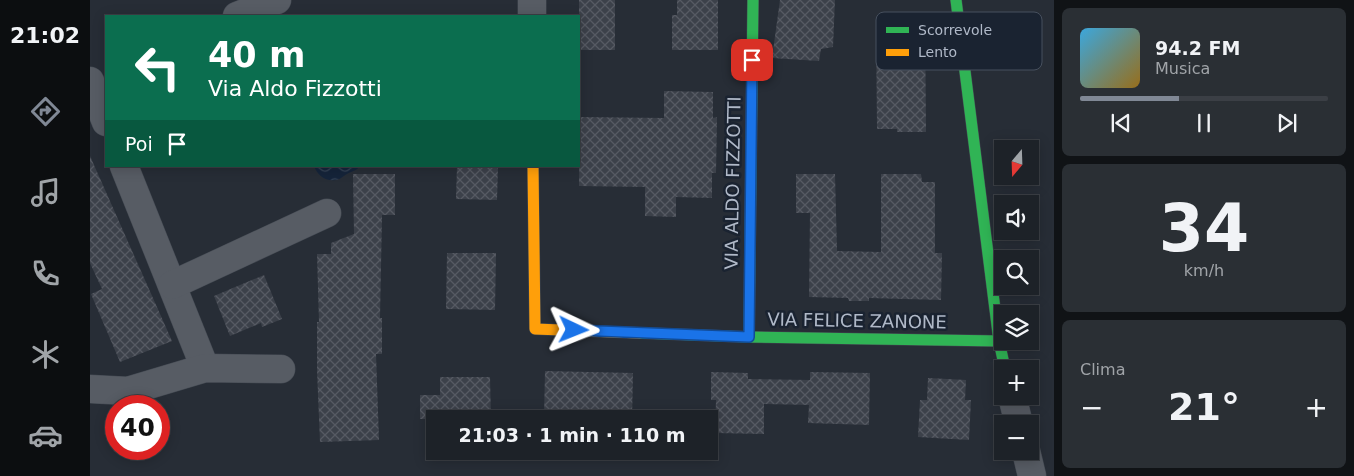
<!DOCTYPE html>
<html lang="it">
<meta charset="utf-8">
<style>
:root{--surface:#1d2228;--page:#2a2f34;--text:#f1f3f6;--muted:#a0a4a8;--line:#3b3f45;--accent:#808895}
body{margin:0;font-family:"DejaVu Sans",sans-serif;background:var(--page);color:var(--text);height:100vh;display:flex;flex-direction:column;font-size:19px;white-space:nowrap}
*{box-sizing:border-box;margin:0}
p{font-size:16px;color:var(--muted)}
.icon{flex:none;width:28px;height:28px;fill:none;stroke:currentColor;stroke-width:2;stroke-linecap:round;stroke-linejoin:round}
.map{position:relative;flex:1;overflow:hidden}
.details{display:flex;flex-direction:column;gap:8px;padding:8px;background:#101316;width:300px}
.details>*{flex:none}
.banner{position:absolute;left:15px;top:15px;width:475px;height:152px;border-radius:0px;box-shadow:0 2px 12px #0003,0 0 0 1px var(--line);background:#0b6e4f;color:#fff;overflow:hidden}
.needle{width:32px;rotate:199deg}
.buttons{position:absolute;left:904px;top:140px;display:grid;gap:10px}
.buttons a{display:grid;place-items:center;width:45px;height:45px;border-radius:0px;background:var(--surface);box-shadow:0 2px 12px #0003,0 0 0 1px var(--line);font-size:25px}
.speed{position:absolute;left:15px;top:395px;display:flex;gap:10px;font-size:25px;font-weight:700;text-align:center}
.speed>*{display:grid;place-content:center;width:65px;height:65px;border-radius:50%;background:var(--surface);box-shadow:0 2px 12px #0003,0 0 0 1px var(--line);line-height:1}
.speed .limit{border:8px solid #d22;background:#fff;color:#111}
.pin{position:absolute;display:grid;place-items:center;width:42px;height:42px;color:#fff;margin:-21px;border-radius:10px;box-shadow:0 2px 8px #0006}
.me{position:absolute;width:55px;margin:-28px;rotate:92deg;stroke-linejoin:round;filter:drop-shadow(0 0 4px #0008)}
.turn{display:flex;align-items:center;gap:18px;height:105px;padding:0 20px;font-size:22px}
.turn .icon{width:65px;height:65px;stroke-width:2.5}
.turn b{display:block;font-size:35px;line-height:42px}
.then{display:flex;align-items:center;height:48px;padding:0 20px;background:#0003;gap:10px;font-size:19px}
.big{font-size:38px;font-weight:600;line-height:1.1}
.details .tile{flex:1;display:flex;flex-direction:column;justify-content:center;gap:8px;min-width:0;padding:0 18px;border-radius:8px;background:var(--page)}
.details .dial{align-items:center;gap:0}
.dial b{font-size:65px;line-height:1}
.song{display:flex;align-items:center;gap:15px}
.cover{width:60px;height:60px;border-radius:8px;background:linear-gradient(135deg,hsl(200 70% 55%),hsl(40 70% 35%))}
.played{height:5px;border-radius:2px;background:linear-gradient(90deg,var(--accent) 40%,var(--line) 40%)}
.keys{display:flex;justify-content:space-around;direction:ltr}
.heat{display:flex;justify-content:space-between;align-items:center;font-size:28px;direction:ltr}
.trip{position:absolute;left:336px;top:410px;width:292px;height:50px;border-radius:0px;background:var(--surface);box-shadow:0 2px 12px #0003,0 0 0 1px var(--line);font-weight:600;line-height:50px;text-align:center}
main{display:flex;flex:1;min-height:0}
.menu{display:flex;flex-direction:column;width:90px;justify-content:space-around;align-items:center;background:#0c0e10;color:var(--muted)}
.menu .icon{width:35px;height:35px}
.menu .selected{color:var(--accent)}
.menu b{font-size:22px;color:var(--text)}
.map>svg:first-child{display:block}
.water{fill:url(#water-waves)}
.building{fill:url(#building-cross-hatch)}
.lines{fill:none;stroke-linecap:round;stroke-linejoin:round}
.street-casing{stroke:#444a53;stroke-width:29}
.fast-casing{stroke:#444a53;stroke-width:12}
.slow-casing{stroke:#444a53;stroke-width:12}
.street{stroke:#575c64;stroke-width:28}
.fast{stroke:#30b455;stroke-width:11}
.slow{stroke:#ff9f0a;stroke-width:11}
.route-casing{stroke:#114b97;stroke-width:12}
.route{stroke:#1a73e8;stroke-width:9}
.labels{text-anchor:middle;stroke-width:5;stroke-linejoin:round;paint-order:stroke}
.street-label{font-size:18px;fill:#b0b9c8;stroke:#1a2331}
.key{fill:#1a2331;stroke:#47505e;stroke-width:1}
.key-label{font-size:14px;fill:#b0b9c8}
</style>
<main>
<nav class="menu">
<b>21:02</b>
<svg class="icon selected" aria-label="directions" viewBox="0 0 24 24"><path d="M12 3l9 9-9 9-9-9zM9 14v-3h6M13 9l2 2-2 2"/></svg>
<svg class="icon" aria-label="music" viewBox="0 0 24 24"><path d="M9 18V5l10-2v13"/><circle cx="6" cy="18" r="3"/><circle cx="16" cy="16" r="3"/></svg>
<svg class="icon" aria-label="phone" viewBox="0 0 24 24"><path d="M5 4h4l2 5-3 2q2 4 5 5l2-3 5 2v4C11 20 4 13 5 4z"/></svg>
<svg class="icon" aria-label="climate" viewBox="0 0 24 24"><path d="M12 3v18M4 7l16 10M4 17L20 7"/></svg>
<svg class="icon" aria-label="car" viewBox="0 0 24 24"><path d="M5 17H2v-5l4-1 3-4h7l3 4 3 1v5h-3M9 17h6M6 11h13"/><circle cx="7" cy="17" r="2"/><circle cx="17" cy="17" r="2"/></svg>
</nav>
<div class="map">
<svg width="964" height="476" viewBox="0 0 964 476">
<defs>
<pattern id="water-waves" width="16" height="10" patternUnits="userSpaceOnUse" patternTransform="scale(1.25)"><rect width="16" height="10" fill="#15243a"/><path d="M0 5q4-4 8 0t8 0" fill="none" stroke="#344255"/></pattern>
<pattern id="building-cross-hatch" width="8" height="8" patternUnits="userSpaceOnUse" patternTransform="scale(1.25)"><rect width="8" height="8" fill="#3c414a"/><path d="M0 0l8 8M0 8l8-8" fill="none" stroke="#565a63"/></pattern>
</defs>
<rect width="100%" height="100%" fill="#272d36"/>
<path class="water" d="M224 166H271C266 171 262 171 257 174 253 176 251 179 246 180 236 182 227 175 224 166Z"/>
<g class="building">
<rect x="489" y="0" width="36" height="50"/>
<path d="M587 0H628V50H582V15H587Z"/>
<path d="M690 0H745L743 47 731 49 729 61 682 58Z"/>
<path d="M835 13 836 132H807V129H787L786 23 808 22V14Z"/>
<path d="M574 91 623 92V118L627 117 626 173H622V198L586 197V217L555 216V187L489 186 490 117 574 118Z"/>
<path d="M0 156 82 341 30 362 1 294 12 289 0 263Z"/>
<path d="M367 166H408L407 200 366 199Z"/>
<path d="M263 174H305V215H292L290 318H292V354H286L289 440 230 442 227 370V322H229L227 254H241V243L264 234Z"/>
<path d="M706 174H745L747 251 791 252V174H831L832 182H845V253H852L851 300 779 298V301H759L758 298 719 297 720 213H706Z"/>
<path d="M357 253H406L405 310 356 309Z"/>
<path d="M174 275 192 319 172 327 171 323 140 336 124 296Z"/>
<path d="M455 371 543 373 542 419H454Z"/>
<path d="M621 372 658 373V379L720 380V372L780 373 779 425 718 423 719 405 674 404V434L625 433 626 400H621Z"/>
<path d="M350 377H400L401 419H330V395H350Z"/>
<path d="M838 378 876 380 875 400H881L879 440 828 437 830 400H837Z"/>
</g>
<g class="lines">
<g class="street-casing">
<g id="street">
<path d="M442 0V16"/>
<path d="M147 16 187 0"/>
<path d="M0 81 16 122"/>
<path d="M34 166 115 368"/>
<path d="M82 285 237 213"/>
<path d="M0 389 38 391 115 368 191 369"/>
<path d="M922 396 929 424"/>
<path d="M936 451 942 476"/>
</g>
</g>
<g class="fast-casing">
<g id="fast">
<path d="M866 0 909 341 915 369"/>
<path d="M550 333 659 337 909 341"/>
<path d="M659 337 663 0"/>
</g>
</g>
<g class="slow-casing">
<path id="slow" d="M443 166 445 329 550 333"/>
</g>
<use href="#street" class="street"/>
<use href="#fast" class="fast"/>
<use href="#slow" class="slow"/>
</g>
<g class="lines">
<g class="route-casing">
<path id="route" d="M484 330 659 337 662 60"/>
</g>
<use href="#route" class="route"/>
</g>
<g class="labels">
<g class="street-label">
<text transform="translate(643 183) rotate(-89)" y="6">VIA ALDO FIZZOTTI</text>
<text transform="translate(767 321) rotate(1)" y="6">VIA FELICE ZANONE</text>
</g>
</g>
<rect x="786" y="12" width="166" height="58" rx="8" class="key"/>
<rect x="796" y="27" width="23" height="6" fill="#30b455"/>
<rect x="796" y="49" width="23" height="7" fill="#ff9f0a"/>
<g class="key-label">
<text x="828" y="35">Scorrevole</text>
<text x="828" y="57">Lento</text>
</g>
</svg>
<div class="buttons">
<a><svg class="needle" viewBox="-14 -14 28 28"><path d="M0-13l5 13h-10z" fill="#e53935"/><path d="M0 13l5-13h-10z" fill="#a0a4a8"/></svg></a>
<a><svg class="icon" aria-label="sound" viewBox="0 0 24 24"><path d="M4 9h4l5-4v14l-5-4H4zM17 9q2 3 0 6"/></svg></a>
<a><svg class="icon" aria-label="search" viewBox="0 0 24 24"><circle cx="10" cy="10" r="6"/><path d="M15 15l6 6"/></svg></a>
<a><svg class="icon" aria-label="layers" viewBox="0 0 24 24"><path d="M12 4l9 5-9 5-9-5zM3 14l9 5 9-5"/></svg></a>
<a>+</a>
<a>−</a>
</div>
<div class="speed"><div class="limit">40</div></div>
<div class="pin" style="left:662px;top:60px;background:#d93025"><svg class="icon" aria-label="arrive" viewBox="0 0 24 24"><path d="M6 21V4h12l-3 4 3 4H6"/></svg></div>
<svg class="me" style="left:484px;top:330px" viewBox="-20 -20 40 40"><path d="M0-17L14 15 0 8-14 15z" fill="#1a73e8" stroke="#fff" stroke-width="4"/></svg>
<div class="trip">21:03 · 1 min · 110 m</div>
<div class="banner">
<div class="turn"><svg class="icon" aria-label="left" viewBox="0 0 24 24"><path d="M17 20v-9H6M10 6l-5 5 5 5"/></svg><div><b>40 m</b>Via Aldo Fizzotti</div></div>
<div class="then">Poi<svg class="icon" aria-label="arrive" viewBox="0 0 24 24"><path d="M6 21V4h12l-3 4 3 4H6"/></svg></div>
</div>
</div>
<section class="details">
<div class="tile">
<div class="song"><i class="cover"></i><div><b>94.2 FM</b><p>Musica</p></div></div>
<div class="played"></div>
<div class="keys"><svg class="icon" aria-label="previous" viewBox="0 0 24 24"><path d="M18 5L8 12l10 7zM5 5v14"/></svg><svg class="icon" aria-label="pause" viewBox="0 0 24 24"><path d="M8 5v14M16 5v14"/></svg><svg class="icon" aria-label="next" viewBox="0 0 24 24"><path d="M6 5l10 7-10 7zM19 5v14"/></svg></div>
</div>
<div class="tile dial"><b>34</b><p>km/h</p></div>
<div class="tile"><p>Clima</p>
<div class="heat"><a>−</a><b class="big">21°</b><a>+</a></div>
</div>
</section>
</main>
